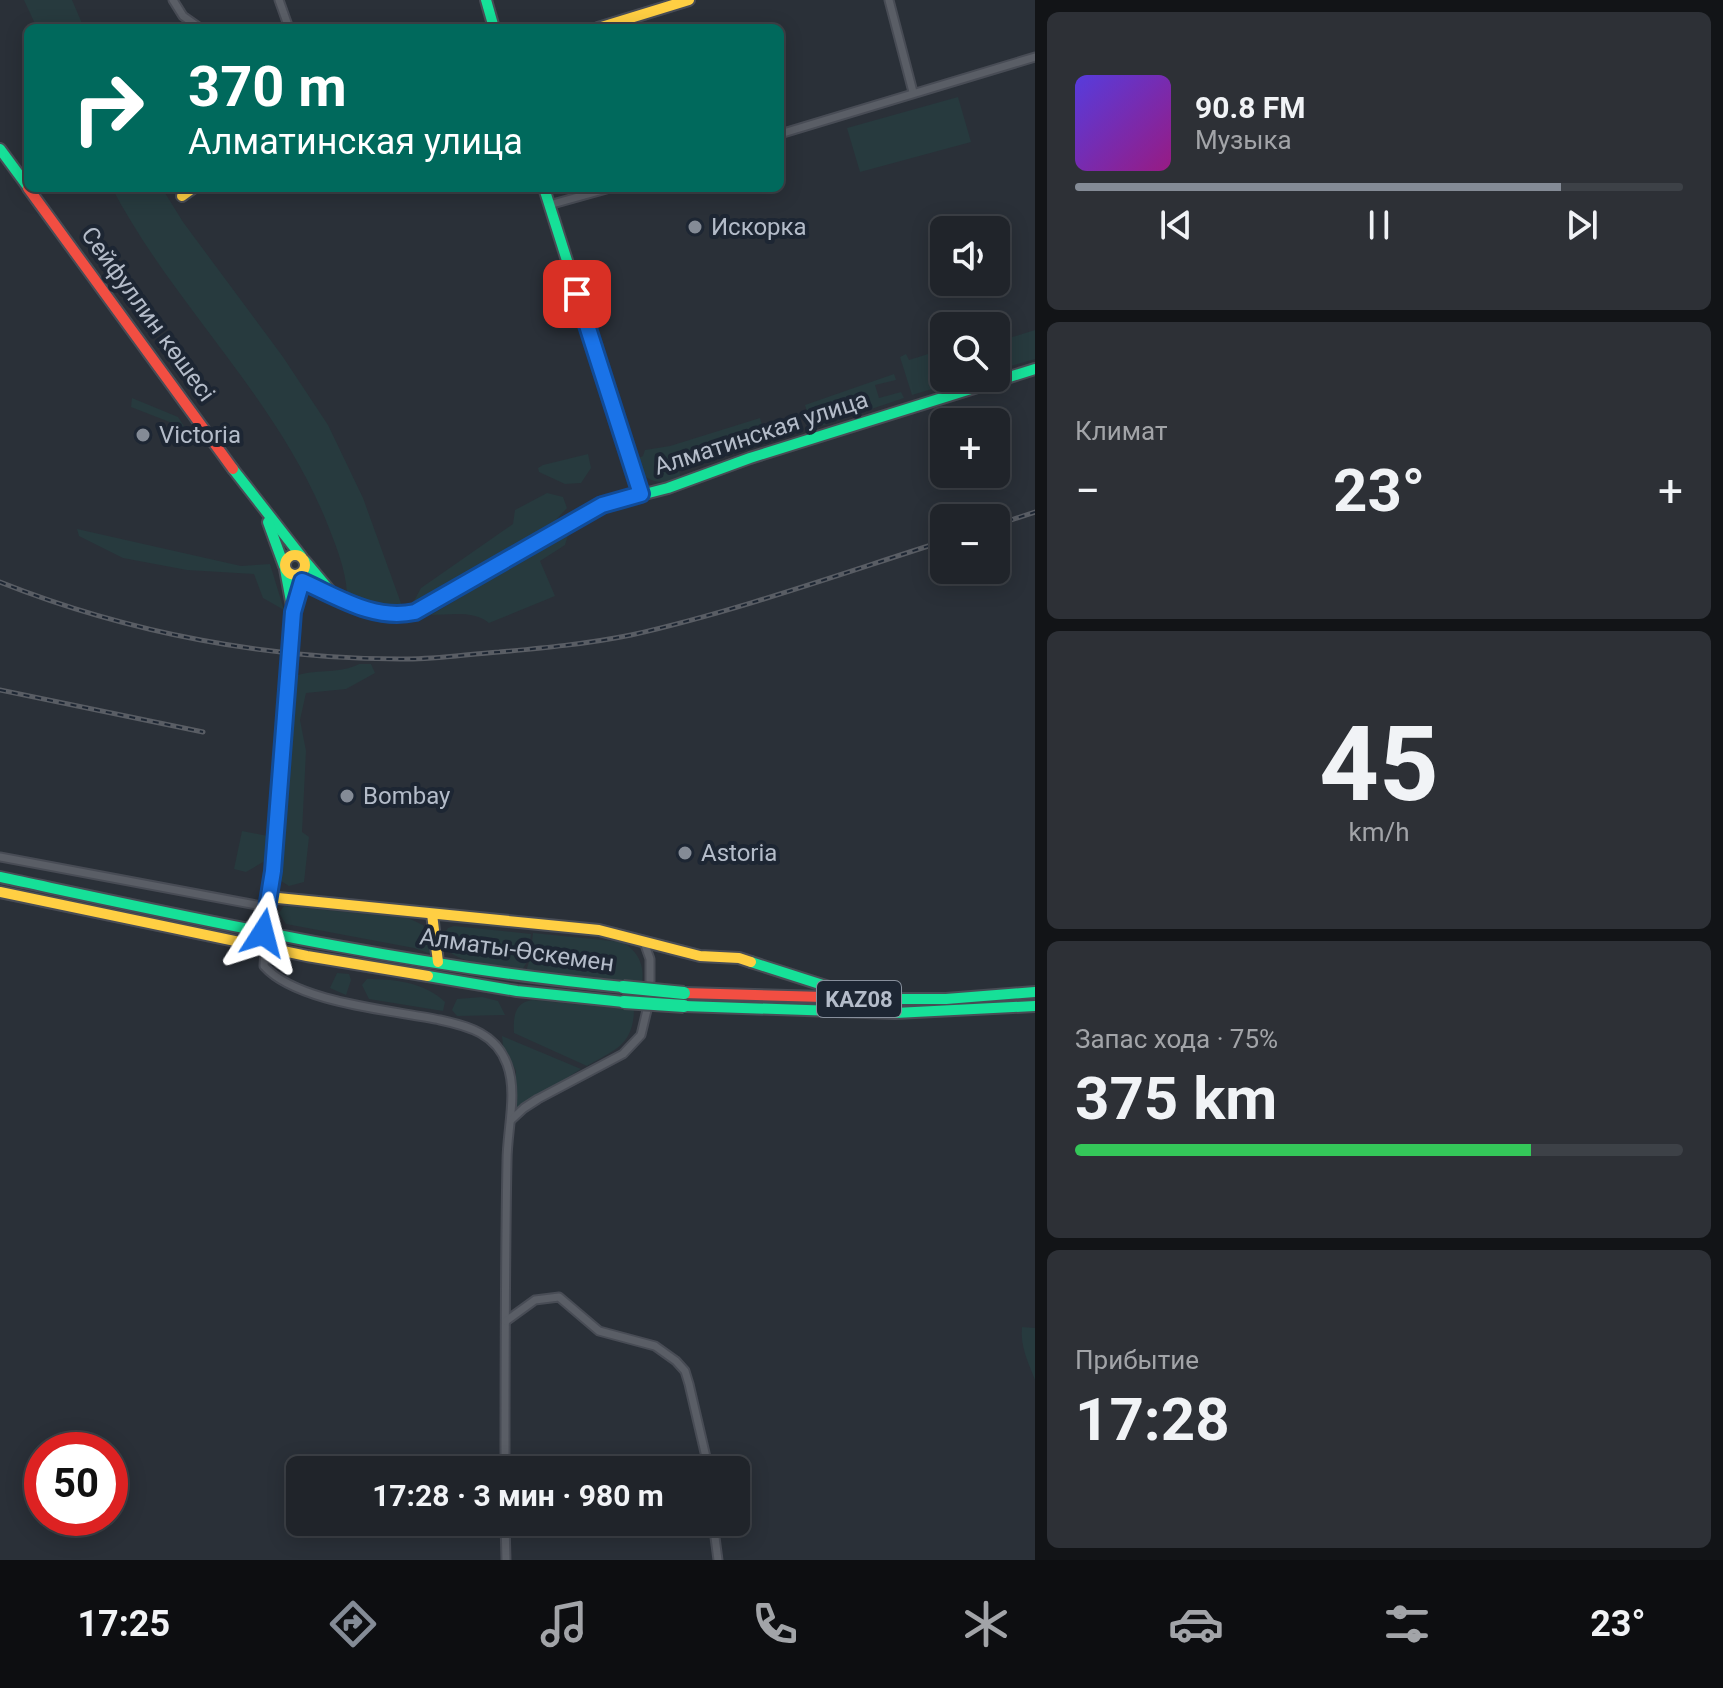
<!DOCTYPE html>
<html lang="ru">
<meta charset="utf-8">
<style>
:root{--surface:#20242a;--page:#2d3036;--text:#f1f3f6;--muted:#a2a4a8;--line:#3d4147;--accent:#848b96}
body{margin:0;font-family:Roboto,sans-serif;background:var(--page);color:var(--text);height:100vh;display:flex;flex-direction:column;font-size:30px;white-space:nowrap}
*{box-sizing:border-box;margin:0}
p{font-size:26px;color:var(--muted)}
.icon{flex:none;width:44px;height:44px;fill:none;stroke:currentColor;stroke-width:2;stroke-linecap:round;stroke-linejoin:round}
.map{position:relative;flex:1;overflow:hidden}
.drawer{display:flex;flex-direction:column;gap:12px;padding:12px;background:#121417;width:688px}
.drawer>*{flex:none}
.banner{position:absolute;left:24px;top:24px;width:760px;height:168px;border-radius:12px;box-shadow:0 4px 20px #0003,0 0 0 2px var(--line);background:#00695c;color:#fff;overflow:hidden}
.fabs{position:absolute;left:930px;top:216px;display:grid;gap:16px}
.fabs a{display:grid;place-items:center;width:80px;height:80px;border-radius:12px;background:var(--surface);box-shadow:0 4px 20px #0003,0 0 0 2px var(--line);font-size:40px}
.speed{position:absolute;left:24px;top:1432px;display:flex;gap:16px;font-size:40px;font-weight:700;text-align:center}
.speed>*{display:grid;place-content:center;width:104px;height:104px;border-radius:50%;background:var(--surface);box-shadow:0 4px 20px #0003,0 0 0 2px var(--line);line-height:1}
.speed .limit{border:12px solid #d22;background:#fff;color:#111}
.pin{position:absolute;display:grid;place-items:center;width:68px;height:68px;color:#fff;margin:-34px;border-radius:16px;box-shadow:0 4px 12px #0006}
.me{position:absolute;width:88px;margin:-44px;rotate:9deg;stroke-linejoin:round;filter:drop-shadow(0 0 6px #0008)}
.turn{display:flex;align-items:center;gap:28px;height:168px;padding:0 32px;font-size:36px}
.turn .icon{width:104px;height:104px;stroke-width:2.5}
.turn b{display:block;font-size:56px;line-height:68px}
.big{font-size:60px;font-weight:700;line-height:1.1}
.drawer .widget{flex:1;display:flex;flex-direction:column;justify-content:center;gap:12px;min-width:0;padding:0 28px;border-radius:12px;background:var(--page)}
.drawer .dial{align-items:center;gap:0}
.dial b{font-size:104px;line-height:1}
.song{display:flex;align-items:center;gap:24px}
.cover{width:96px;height:96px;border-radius:12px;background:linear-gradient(135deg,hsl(250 70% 55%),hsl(310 70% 35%))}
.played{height:8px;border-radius:4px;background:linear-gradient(90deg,var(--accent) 80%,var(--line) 80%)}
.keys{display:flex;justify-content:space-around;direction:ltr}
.heat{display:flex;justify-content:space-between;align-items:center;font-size:44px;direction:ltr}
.charge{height:12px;border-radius:6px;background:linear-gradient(90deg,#34c759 75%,var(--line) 0)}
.trip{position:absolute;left:286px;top:1456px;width:464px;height:80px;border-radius:12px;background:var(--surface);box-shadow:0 4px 20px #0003,0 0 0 2px var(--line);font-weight:700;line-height:80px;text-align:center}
.tab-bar{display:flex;height:128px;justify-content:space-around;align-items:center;background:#0d0e11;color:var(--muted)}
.tab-bar .icon{width:56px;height:56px}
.tab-bar .active{color:var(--accent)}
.tab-bar b{font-size:36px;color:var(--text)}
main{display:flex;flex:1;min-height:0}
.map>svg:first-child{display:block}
.green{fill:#273a3e}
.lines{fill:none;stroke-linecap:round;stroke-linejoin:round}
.street-casing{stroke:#484c55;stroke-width:11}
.fast-casing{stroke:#484c55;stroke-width:14}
.slow-casing{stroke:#484c55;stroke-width:14}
.jam-casing{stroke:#484c55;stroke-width:14}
.street{stroke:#5a5e66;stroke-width:7}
.fast{stroke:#16e098;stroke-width:10}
.slow{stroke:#ffcf43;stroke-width:10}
.jam{stroke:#f24e42;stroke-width:10}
.rail-casing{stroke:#595d64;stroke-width:5}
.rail{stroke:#1d2633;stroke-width:2;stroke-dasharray:6;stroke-linecap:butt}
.fast-bridge-casing{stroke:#474c53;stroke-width:16;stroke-linecap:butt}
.fast-bridge{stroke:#16e098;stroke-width:12}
.route-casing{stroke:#114b97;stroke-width:20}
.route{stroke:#1a73e8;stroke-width:14}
.poi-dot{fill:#848b96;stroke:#1d2633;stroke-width:3}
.labels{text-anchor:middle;stroke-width:8;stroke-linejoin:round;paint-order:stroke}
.shield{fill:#1d2633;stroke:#878f9c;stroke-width:2}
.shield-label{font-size:22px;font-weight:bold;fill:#b4bcc9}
.poi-label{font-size:24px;fill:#b4bcc9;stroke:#1d2633;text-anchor:start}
.street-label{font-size:24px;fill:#b4bcc9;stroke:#1d2633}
</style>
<main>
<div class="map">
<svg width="1035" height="1560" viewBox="0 0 1035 1560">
<rect width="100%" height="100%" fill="#2a3038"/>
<g class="green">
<path d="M24 0H72L84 28H37Z"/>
<path d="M958 97 971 142 860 172 847 128Z"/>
<path d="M112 188H162L183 222 283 357 328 425 363 498 402 606 372 605 347 594C346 568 334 541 325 518 274 395 173 304 112 188Z"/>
<path d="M1035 330V359L1011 366 1006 349 996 351V333L1000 341Z"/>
<path d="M944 349V378H969L912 395 900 357 906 354 909 360Z"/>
<path d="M894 374 896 380 875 385 879 398 901 392 904 398 812 429 805 405Z"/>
<path d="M132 398 178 417 185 428 131 407Z"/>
<path d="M760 418 767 443 679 470 681 478C658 487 644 481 632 461L643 456 645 450 670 446Z"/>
<path d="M588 454 591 468 581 483 565 484 539 472 538 468 543 465Z"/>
<path d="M547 493 563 497 567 508 554 522 422 601H414L421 588 513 524 515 510Z"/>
<path d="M77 529 241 566 270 564 284 610 263 598 254 574 187 570 123 558 79 536Z"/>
<path d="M569 532 565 545 540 561 555 596 489 623C474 610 449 615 431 615Z"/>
<path d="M359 664H371L375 673 346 689 306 693 300 720 306 751 302 832 309 837 304 882 289 886 278 879 277 867 291 693 298 675C319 669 340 674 359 664Z"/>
<path d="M242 831 268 836 271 839 270 858 246 872 234 869Z"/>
<path d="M284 906 408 918 423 925 432 945 431 954 414 948 286 924 279 913Z"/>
<path d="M454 926 531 934 527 962 522 970C504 967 423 963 448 928Z"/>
<path d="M533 933 622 942C638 951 645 965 642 984L526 971 530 959Z"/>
<path d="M337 973 349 974 351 980 346 995 330 988Z"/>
<path d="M367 979C394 979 424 982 445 1002L443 1011 369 999 362 985Z"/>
<path d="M482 997 498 1001 505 1015 457 1016 452 1010 457 999Z"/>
<path d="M533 1000 634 1010C633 1046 614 1050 587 1066L514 1033C513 1018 514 1002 533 1000Z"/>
<path d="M502 1036 581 1069 516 1110V1071L503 1046Z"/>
<path d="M1022 1327 1035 1328V1380C1028 1362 1020 1346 1022 1327Z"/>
</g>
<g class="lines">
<g class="street-casing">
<g id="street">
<path d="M173 0 183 16 200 28"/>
<path d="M279 0 289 28"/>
<path d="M889 0 913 92"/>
<path d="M780 134 1035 57"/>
<path d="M549 205 610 188"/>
<path d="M0 857 267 907"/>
<path d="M644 942 650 959V981"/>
<path d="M265 947 264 966C297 1003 392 1010 440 1020 469 1026 496 1034 507 1064 518 1093 507 1130 507 1161 505 1264 505 1367 505 1470"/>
<path d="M511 1120 524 1108 538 1099 623 1054 641 1035 647 1010"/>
<path d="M506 1321 535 1300 559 1297 599 1331 655 1346 676 1361 685 1371 689 1384 709 1470"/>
<path d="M505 1522 506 1560"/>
<path d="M713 1522 718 1560"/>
</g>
</g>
<g class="fast-casing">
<g id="fast">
<path d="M486 0 494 28"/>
<path d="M0 149 28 187"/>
<path d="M544 188 641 494"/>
<path d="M233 469 301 556"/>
<path d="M268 522 284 566"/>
<path d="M305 561 331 592"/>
<path d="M292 575C331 596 369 617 415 612L602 505 668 488 750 458 1035 369"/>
<path d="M0 877C207 921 412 967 623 987"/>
<path d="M263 933 273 871 293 612 285 569"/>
<path d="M751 962 857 996"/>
<path d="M428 976 517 991 624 1002"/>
<path d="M894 999H946L1035 992"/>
<path d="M684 1006 895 1013 1035 1006"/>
</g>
</g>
<g class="slow-casing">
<g id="slow">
<path d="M598 28 689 0"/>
<path d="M182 196 193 188"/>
<circle cx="295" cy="565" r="10"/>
<path d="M0 892 307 956 428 976"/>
<path d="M268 897 599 930 700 956 739 958 751 962"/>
<path d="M432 914 438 962"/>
</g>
</g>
<g class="jam-casing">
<g id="jam">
<path d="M28 188 233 469"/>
<path d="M684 993 894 999"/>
</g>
</g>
<use href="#street" class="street"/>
<use href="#fast" class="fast"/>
<use href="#slow" class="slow"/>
<use href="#jam" class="jam"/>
<g class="rail-casing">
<g id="rail">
<path d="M996 525 1035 512"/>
<path d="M0 582C128 633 271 660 408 659 438 659 469 654 499 652 543 648 587 644 631 635 737 611 840 574 944 541"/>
<path d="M0 690 203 732"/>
</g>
</g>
<use href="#rail" class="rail"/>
<g class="fast-bridge-casing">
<g id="fast-bridge">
<path d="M623 987 684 993"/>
<path d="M624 1002 684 1006"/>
</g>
</g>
<use href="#fast-bridge" class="fast-bridge"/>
</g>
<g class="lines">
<g class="route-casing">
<path id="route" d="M263 933 273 871 293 612 302 581C338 597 374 621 415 612L602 505 641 494 577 294"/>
</g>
<use href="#route" class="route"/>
</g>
<g class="poi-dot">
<circle cx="695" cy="227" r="8"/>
<circle cx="143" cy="435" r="8"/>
<circle cx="347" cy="796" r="8"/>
<circle cx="685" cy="853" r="8"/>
</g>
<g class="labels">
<rect class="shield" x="817" y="981" width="84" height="36" rx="6"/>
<g class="shield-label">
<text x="859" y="1007">KAZ08</text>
</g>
<g class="poi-label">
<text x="711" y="235">Искоркa</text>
<text x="159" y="443">Victoria</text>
<text x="363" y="804">Bombay</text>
<text x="701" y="861">Astoria</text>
</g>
<g class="street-label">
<text transform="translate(148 314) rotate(54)" y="8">Сейфуллин көшесі</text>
<text transform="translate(761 433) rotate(-18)" y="8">Алматинская улица</text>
<text transform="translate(517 950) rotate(8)" y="8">Алматы-Өскемен</text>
</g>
</g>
</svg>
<div class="fabs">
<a><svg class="icon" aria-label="sound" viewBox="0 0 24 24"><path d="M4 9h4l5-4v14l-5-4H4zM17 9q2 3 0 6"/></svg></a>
<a><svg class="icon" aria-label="search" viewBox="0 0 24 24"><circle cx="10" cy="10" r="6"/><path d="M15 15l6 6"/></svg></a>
<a>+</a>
<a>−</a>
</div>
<div class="speed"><div class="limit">50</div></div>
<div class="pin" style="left:577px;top:294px;background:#d93025"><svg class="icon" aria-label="arrive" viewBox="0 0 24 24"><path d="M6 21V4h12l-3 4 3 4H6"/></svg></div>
<svg class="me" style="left:263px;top:933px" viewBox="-20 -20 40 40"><path d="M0-17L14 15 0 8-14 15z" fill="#1a73e8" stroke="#fff" stroke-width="4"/></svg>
<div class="trip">17:28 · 3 мин · 980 m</div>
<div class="banner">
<div class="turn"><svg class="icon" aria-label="right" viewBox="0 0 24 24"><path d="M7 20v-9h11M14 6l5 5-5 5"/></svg><div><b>370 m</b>Алматинская улица</div></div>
</div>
</div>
<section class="drawer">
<div class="widget">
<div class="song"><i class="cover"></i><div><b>90.8 FM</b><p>Музыка</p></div></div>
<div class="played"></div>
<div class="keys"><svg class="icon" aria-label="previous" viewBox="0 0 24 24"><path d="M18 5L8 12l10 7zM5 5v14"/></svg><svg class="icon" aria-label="pause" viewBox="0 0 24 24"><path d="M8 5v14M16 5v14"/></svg><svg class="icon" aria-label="next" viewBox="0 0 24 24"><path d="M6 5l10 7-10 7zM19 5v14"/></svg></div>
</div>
<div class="widget"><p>Климат</p>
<div class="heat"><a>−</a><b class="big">23°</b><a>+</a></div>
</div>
<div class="widget dial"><b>45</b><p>km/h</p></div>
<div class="widget"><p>Запас хода · 75%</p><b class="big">375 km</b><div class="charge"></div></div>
<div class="widget"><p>Прибытие</p><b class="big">17:28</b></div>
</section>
</main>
<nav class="tab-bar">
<b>17:25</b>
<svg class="icon active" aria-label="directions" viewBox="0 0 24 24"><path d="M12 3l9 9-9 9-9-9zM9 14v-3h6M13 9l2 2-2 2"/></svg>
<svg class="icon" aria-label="music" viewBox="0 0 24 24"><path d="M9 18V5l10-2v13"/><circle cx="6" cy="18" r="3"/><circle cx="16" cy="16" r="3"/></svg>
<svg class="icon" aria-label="phone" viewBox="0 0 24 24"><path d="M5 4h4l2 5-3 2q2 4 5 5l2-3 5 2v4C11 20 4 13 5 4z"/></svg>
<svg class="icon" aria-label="climate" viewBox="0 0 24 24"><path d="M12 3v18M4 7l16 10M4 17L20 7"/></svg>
<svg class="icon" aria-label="car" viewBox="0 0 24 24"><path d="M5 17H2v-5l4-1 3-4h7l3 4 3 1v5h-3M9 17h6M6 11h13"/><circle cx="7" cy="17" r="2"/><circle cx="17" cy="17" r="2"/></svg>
<svg class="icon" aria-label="filters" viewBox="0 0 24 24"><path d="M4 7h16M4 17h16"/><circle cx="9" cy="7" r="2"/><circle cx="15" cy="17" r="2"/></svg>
<b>23°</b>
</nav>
